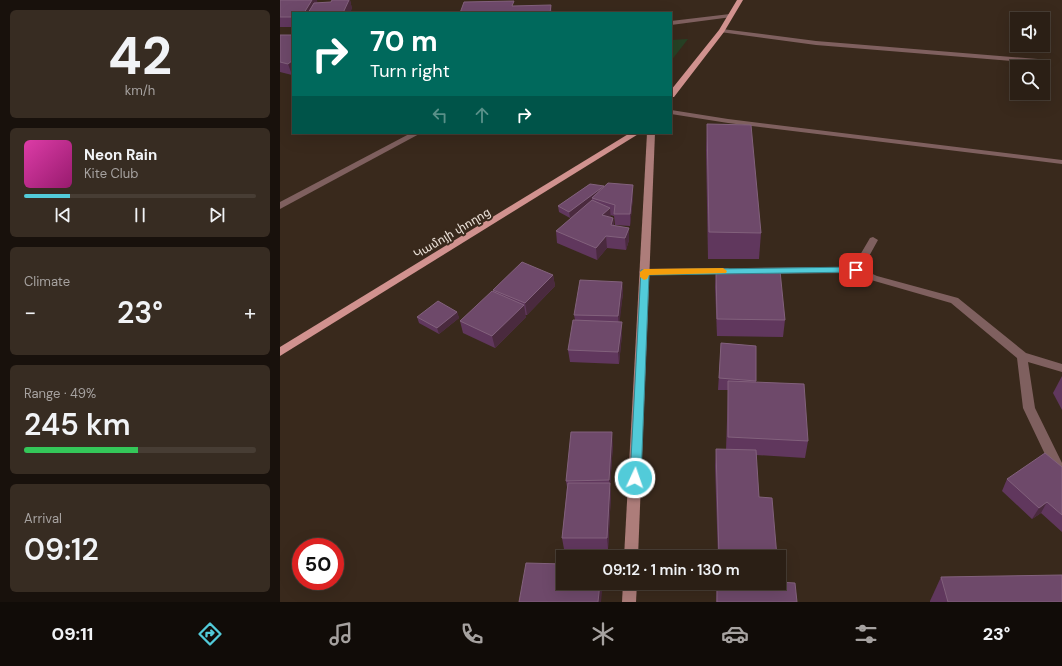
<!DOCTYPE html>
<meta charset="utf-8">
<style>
:root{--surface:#2b1f15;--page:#372c22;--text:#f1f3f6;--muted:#a6a2a0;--line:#473d34;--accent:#52cbd9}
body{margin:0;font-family:"DM Sans","Noto Sans Armenian",sans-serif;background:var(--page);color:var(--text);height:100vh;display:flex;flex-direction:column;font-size:15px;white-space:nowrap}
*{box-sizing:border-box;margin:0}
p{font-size:13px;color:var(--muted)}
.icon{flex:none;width:22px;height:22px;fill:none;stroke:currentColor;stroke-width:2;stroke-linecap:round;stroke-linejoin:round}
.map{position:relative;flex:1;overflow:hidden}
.panel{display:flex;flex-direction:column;gap:10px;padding:10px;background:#18110c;width:280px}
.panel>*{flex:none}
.top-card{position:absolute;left:12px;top:12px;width:380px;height:122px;border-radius:0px;box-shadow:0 4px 16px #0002,0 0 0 1px var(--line);background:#00695c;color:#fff;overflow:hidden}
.tools{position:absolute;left:730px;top:12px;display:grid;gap:8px}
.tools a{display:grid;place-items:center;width:40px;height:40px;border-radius:0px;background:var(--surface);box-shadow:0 4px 16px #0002,0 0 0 1px var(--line);font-size:20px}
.speed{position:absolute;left:12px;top:538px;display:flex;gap:8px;font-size:20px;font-weight:700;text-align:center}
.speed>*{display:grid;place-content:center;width:52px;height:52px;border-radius:50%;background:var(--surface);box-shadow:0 4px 16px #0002,0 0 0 1px var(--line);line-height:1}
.speed .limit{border:6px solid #d22;background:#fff;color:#111}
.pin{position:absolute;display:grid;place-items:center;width:34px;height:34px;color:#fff;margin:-17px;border-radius:8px;box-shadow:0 2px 6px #0006}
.me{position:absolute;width:44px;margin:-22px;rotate:3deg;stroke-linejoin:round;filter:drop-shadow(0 0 3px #0008)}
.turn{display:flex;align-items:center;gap:14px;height:84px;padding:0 12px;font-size:18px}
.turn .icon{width:52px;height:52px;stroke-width:2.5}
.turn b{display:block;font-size:28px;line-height:34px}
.lanes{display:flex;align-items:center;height:38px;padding:0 12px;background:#0003;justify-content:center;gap:20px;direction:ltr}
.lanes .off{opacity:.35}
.big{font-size:30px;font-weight:600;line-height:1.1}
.panel .card{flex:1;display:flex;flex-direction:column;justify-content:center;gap:6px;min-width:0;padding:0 14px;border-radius:6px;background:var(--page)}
.panel .dial{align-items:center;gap:0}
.dial b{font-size:52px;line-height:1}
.song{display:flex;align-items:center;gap:12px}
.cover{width:48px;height:48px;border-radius:6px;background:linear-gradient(135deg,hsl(320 70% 55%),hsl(320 70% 35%))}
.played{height:4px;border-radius:2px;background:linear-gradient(90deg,var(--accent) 20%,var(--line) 20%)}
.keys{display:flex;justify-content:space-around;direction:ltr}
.heat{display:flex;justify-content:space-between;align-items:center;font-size:22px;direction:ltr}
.charge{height:6px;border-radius:3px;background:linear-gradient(90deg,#34c759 49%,var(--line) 0)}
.trip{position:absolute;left:276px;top:550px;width:230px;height:40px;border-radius:0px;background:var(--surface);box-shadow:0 4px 16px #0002,0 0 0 1px var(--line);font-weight:600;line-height:40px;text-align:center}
.dock{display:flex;height:64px;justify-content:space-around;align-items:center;background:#110c08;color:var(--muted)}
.dock .icon{width:28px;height:28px}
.dock .on{color:var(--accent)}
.dock b{font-size:18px;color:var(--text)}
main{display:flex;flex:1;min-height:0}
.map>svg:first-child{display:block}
.green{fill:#274125}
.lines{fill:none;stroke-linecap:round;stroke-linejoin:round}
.minor{fill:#7f605f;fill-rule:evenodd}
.secondary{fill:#ad7d7a;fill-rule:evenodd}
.primary{fill:#d1928f;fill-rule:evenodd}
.wall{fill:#60375d}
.shaded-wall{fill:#4a2a3e}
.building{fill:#6e496a;stroke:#82617c}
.route{fill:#52cbd9;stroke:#35848d}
.slow{fill:#f59e0b}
.labels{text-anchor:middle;stroke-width:4;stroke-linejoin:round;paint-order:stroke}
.street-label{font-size:12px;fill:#ebe1d8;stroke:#39291c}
</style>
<main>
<section class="panel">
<div class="card dial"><b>42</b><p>km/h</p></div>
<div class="card">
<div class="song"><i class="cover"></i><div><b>Neon Rain</b><p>Kite Club</p></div></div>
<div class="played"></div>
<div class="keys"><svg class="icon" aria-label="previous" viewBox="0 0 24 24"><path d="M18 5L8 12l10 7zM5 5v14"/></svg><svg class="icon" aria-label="pause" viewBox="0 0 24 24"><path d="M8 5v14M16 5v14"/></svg><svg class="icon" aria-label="next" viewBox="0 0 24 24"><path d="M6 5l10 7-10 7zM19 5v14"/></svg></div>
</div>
<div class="card"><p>Climate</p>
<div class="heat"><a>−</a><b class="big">23°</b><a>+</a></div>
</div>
<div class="card"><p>Range · 49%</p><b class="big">245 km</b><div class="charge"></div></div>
<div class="card"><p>Arrival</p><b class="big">09:12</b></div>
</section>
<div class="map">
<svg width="782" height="602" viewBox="0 0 782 602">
<rect width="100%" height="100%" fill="#39291c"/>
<path class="green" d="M408 39 391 61V40Z"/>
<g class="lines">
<g class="minor">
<path d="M450 14 453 16 452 17 391 25V21Z"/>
<path d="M442 29 536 41 758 59 762 61 758 63 536 45 440 32V30Z"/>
<path d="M391 110 448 119 782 160V164L448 123 391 114Z"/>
<path d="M131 133H141L0 209V202Z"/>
<path d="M593 237 598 240 582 269 597 276 678 298 746 353 782 364V372L748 362 755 408 782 463V475L772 469 743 408 737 358 671 303 591 280 575 273 464 274 459 271 464 268 573 267 590 238Z"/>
<path d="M448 268 453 271 451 273 364 275 359 272 364 269Z"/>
</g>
<g class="secondary">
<path d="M367 133H375L358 557H344Z"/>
<path d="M343 583H357L356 602H342Z"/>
</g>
<g class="primary">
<path d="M457 0H463L444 32 394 97H391V90L439 30Z"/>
<path d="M350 133H360L0 356V347Z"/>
</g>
</g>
<g class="wall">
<path d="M0 0 37 3 51 2 52 0H70L72 9 13 13V27H0Z"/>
<path d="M0 35H13V74L12 75 0 72Z"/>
<path d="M427 124 481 233 479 259H428L426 150Z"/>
<path d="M310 184 353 197 350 226 335 225 334 216 330 215 331 218H333L334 226 349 228V240L346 250 327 248 317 260 277 243 276 231 304 208 290 218 279 212 278 206Z"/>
<path d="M436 270 505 320 503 337 437 336 435 287Z"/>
<path d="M273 275 275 286 247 315H245L246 317 215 348 183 333 180 321 213 292V290Z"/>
<path d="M342 282 343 293 339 322 342 334 339 364 290 362 288 350 295 320 294 315Z"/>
<path d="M177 312 179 318 159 334 139 323 137 317Z"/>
<path d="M441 343 476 346V382L528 441 525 458 476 455 479 497 497 557H438L435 466 436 449 446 450 448 390H438Z"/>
<path d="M782 376V410L773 393Z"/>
<path d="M333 444 330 487 331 494 328 549H284L282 538 287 487 286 481Z"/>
<path d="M782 467V532L761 513 752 519 722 491 727 479Z"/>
<path d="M661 577 782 602H650V601Z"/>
<path d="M437 583 517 602H436Z"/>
</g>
<g class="shaded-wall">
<path d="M32 0H37L38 5 33 13H24Z"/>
<path d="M69 0H70L72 9 70 13H63Z"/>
<path d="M271 5 272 13H270Z"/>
<path d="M13 60V74L12 75 8 64Z"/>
<path d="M353 185V197L350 226V214Z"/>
<path d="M324 186 312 198V201L290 218 289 212Z"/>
<path d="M330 208 331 220 322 215Z"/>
<path d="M333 218 334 230 332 237 331 225Z"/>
<path d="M349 228V240L346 250 345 238Z"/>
<path d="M326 236 327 248 317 260 316 248Z"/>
<path d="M273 275 275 286 247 315 245 303Z"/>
<path d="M342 282 343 293 339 328 338 316Z"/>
<path d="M244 305 246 317 215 348 212 336Z"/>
<path d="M177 312 179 318 159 334 157 328Z"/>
<path d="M342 322V334L339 364 338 352Z"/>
<path d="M332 432 333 444 330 487 331 494 328 549 327 538 330 488 329 480Z"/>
<path d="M767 502 761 513 752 519 759 508Z"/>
<path d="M320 583H323L321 602H318Z"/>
</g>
<g class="building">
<path d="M0 0H32L24 13H13V17H0Z"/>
<path d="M52 0H69L63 13H28L34 3 51 2Z"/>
<path d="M234 1 232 6 271 5 270 13H180L184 2Z"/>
<path d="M0 35H13V60L8 64 0 62Z"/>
<path d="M427 124 471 125 481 233 429 232Z"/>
<path d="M328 183 353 185 350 214H334L335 205 312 198Z"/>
<path d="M310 184 324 186 289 212 278 206Z"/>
<path d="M312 200 330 208 322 215 333 218 331 225 349 228 345 238 326 236 316 248 276 231Z"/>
<path d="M242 262 273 275 245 303 213 290Z"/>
<path d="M436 270 500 271 505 320 437 319Z"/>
<path d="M300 280 342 282 338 316 294 315Z"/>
<path d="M212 291 244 305 212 336 180 321Z"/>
<path d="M158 301 177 312 157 328 137 317Z"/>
<path d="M293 320 342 322 338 352 288 350Z"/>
<path d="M441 343 476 346V381L439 378Z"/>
<path d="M448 381 524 384 528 441 448 437Z"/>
<path d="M291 432H332L329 480 286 481Z"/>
<path d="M436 449 476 450 479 497 492 498 497 557H439Z"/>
<path d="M765 453 782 467V515L767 502 759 508 727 479Z"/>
<path d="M288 483H330L327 538H282Z"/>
<path d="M246 563 283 564V583H320L318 602H239Z"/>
<path d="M782 575V602H668L661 577Z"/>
<path d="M499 582 515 583 517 602H437V583H499Z"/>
</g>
<path class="route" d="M576 267 580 270 579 272 369 275 361 478 359 481H351L350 478 361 270Z"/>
<path class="slow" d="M443 268 447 271 446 273 369 275 367 279 364 280 360 277V272L364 269Z"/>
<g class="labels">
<g class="street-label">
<text transform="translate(172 233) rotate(-31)" y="4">Կամոյի փողոց</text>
</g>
</g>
</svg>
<div class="tools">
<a><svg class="icon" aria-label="sound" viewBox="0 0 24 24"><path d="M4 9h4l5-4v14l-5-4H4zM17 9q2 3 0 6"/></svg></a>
<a><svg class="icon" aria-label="search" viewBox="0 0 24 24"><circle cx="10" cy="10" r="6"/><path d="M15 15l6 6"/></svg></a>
</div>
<div class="speed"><div class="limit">50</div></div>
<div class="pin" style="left:576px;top:270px;background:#d93025"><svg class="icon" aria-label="arrive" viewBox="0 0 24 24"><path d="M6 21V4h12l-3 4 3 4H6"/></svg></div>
<svg class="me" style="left:355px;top:478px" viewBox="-20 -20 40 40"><circle r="17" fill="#52cbd9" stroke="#fff" stroke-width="3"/><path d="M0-11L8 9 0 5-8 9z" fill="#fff"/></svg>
<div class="trip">09:12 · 1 min · 130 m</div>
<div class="top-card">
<div class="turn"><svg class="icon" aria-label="right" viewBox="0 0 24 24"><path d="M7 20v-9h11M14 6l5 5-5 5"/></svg><div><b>70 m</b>Turn right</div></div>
<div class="lanes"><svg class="icon off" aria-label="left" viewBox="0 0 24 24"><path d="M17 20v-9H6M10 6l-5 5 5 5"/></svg><svg class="icon off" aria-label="ahead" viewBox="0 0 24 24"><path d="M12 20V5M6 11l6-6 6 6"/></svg><svg class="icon" aria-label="right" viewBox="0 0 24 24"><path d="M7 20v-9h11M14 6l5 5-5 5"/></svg></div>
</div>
</div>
</main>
<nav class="dock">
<b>09:11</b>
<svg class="icon on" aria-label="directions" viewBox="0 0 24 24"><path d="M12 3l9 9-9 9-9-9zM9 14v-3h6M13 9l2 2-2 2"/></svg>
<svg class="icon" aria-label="music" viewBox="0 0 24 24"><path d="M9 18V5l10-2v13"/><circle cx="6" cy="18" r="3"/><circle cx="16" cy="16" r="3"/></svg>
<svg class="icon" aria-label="phone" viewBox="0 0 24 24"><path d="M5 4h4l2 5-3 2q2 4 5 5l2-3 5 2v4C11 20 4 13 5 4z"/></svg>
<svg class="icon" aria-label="climate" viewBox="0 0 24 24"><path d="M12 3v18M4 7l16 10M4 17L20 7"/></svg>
<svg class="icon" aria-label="car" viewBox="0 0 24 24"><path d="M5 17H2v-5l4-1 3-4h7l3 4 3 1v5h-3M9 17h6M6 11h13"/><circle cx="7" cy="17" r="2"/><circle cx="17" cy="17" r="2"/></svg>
<svg class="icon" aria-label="filters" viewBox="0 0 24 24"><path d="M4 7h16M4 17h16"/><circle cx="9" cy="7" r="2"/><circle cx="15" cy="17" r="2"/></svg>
<b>23°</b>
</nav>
